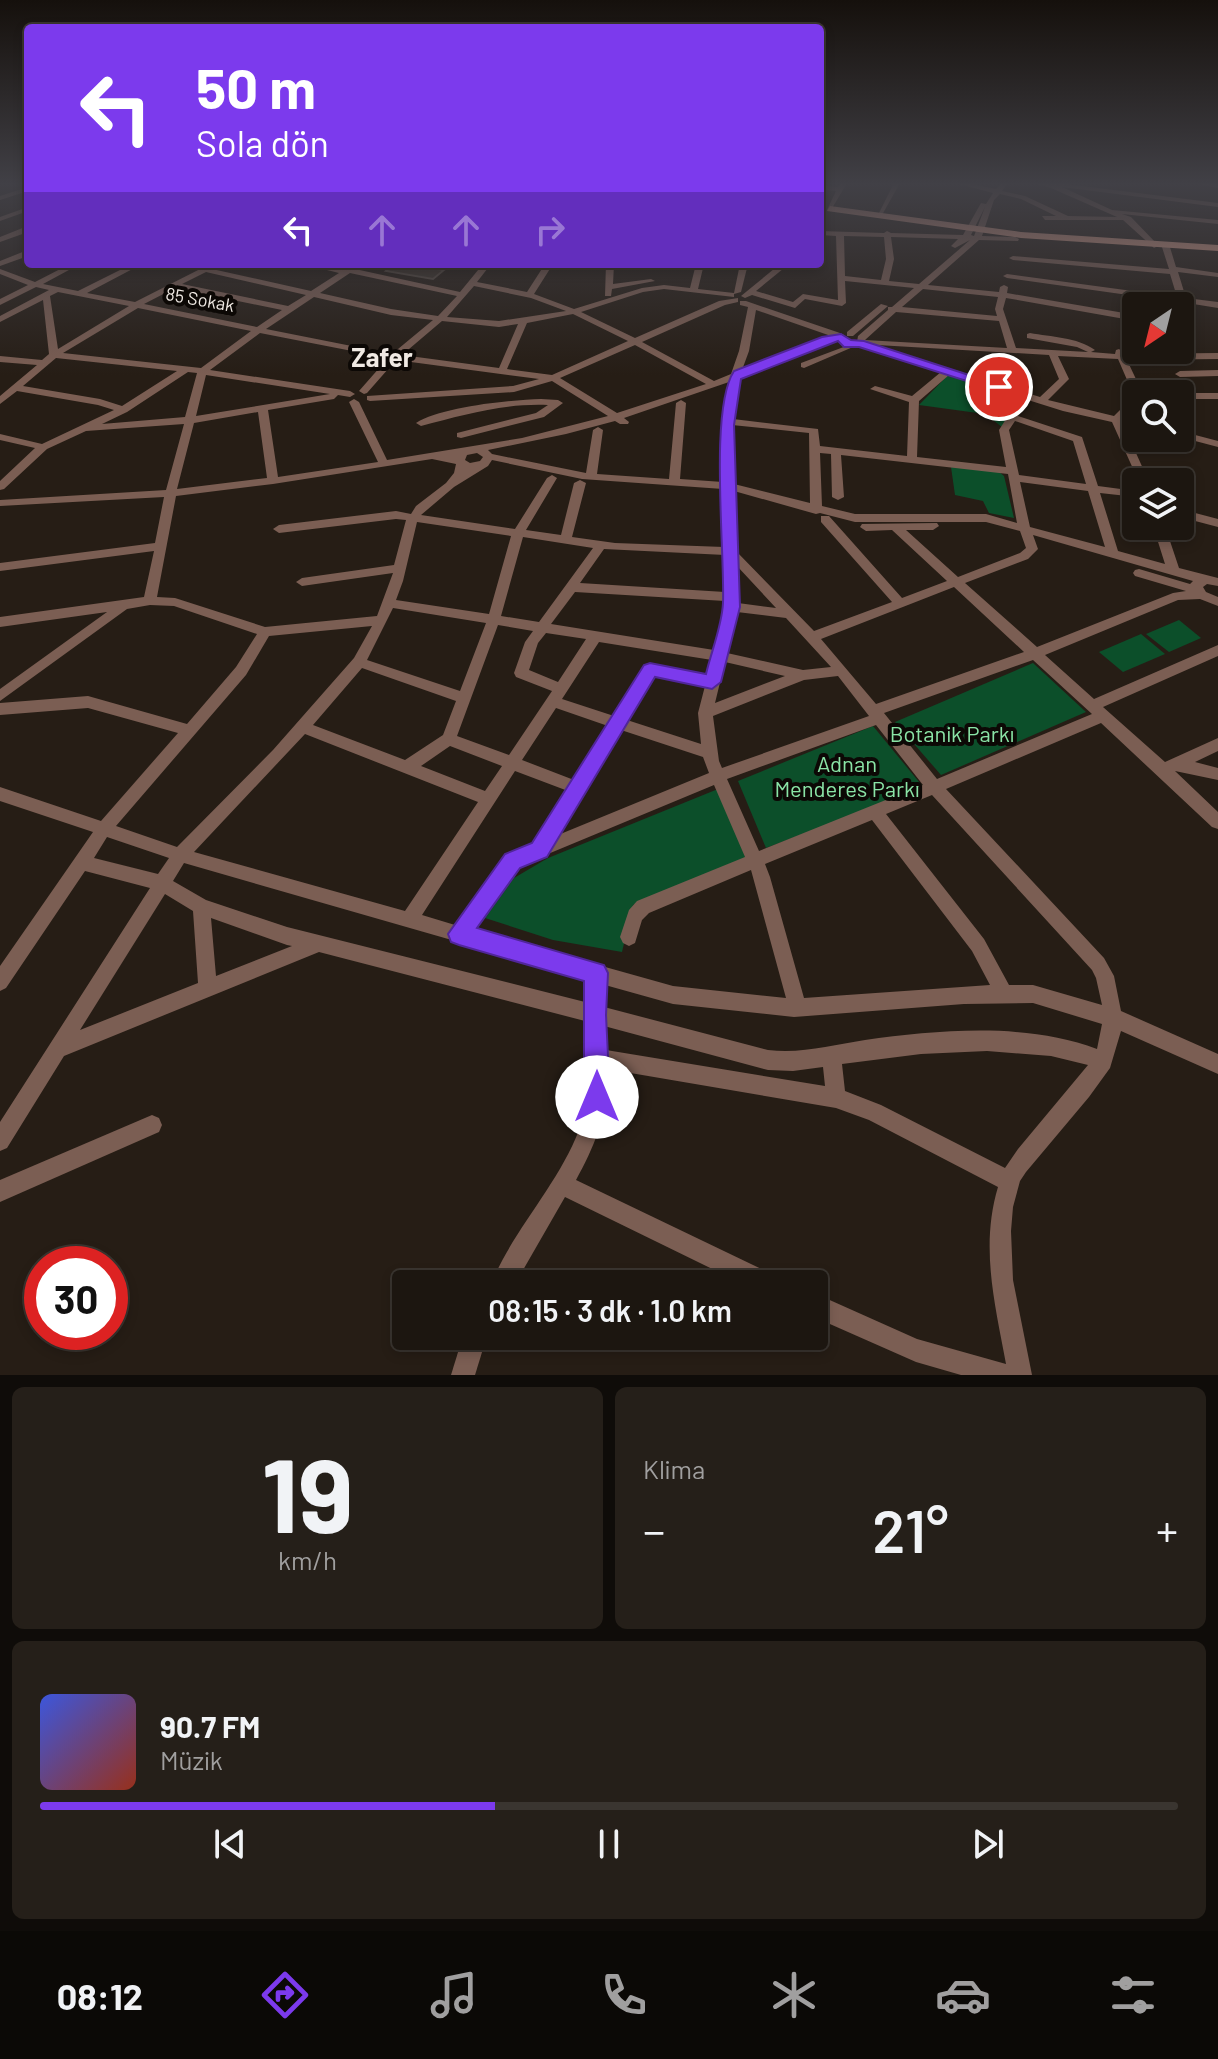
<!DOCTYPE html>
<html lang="tr">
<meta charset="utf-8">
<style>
:root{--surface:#1c1610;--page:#251f19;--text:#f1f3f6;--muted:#a09f9f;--line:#3a3530;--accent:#7c3aed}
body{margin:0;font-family:Barlow,sans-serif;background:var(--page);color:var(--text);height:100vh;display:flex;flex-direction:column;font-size:30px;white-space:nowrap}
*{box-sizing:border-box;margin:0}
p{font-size:26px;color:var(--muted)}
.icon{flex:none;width:44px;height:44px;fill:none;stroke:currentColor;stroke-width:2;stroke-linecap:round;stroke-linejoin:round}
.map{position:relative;height:1375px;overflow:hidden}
.sheet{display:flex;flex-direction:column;gap:12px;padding:12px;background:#0f0c09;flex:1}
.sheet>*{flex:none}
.banner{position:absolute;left:24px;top:24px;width:800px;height:244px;border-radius:8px;box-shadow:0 4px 12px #0003,0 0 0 2px var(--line);background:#7c3aed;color:#fff;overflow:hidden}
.needle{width:52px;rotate:215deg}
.buttons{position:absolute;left:1122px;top:292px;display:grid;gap:16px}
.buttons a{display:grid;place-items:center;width:72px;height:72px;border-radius:8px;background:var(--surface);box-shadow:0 4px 12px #0003,0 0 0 2px var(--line);font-size:40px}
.speed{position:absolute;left:24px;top:1246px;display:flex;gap:16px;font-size:40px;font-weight:700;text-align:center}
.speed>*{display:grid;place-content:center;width:104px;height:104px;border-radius:50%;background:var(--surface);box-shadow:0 4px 12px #0003,0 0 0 2px var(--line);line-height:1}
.speed .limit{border:12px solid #d22;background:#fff;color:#111}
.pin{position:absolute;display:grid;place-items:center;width:68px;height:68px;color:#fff;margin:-34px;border:4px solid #fff;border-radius:50%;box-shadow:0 2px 8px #0007}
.me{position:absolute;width:88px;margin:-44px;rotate:0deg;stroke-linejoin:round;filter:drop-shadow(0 0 6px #0008)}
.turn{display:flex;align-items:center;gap:28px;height:168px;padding:0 40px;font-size:36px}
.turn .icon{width:104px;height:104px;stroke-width:2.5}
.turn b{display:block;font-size:56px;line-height:68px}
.lanes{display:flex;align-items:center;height:76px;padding:0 40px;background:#0003;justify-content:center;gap:40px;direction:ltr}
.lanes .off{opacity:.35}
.big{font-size:60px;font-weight:600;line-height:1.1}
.sheet .tile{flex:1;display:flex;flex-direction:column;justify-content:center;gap:12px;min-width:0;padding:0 28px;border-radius:12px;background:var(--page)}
.sheet .dial{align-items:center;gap:0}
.dial b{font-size:104px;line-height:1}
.song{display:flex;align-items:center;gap:24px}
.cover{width:96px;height:96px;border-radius:12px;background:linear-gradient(135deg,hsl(230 70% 55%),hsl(10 70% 35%))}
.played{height:8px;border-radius:4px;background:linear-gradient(90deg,var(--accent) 40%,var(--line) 40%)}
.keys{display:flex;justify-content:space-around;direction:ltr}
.heat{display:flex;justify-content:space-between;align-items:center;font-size:44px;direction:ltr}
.sheet .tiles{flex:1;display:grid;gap:12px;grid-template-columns:1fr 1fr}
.tile:last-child{grid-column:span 2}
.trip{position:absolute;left:392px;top:1270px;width:436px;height:80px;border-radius:8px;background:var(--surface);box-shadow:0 4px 12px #0003,0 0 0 2px var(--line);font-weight:600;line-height:80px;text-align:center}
.tab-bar{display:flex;height:128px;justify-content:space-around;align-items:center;background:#0b0906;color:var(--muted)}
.tab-bar .icon{width:56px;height:56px}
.tab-bar .current{color:var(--accent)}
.tab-bar b{font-size:36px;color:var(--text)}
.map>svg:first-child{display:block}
.green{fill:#0c4f2a}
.building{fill:#3d332a;stroke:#554a41;stroke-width:2}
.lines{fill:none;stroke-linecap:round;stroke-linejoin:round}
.minor{fill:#7b5e53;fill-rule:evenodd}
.major{fill:#d99c87;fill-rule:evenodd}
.route{fill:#7c3aed;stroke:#51269a;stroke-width:2}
.labels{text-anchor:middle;stroke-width:8;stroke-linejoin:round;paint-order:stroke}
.far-street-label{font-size:18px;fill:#efe9e3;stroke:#0c0805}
.park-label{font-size:22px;fill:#8ae4a6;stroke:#0c0805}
.far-district-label{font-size:26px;font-weight:bold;fill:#efe9e3;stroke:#0c0805}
</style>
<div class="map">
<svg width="1218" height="1375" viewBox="0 0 1218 1375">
<rect width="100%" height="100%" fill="#261d15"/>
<g class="green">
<path d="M948 375 1019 399 1002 427 985 414 919 405Z"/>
<path d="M951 467 998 471 1004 476 1014 518 989 513 983 501 955 495Z"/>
<path d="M1179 620 1201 638 1169 652 1146 634Z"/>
<path d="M1141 634 1165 654 1123 672 1099 652Z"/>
<path d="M1033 663 1086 712 941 775 895 722Z"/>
<path d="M873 726 924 788 766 848 738 781Z"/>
<path d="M718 789 746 859 633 905 622 952 553 940 485 918 514 878 548 858Z"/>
</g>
<path class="building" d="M395 264H407L444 270 433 279 386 271Z"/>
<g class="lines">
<g class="minor">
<path d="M841 183H847L831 210H827L836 191 820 189V185L838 187Z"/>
<path d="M894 183H900L882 215H878Z"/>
<path d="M955 183H967L996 189 1002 183H1008L1002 191 1025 196 1068 216 1117 217 1051 188 1034 183H1058L1218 203V207L1062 187 1112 210 1218 220V224L1122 214 1131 217 1157 244 1158 246 1154 248 1123 220H1045L1042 216H1056L1021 199 1000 194 994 200 982 236 1015 237 1019 239 1018 241 979 240 928 285 999 292 1000 287 1004 285 1008 287 1007 293 1136 315V321L1006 298 1003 309 1016 348 1088 352 1077 347 1027 338V334L1030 333C1051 337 1077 337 1095 350L1091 352 1115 354 1116 350 1119 349 1125 354 1218 353V359L1127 360 1143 394H1136V404L1123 418 1136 421V427L1123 424 1149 482H1139L1112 422 1063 411 1028 400 1018 416 1082 437 1098 486 1136 491V497L1100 493 1118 551 1165 564 1153 526H1165L1179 568 1218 578V586L1207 584 1203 587 1206 592 1218 597V606L1200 599 1178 600 1045 655 1094 699 1218 645V656L1103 707 1165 762 1218 738V751L1195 762 1218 768V780L1175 771 1218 812V829L1212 827 1101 723 946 789 1104 958 1114 976 1121 1011 1218 1054V1074L1121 1031 1110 1068 1089 1097 1026 1172 1020 1181 1013 1207 1011 1231 1013 1280 1032 1375H961L916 1362 814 1317V1293L917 1339 1006 1364C995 1304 980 1247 998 1187L869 1120 836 1108 607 1069C610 1109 595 1146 576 1180L776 1276 779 1284H743L565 1197 515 1284H491C513 1230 558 1185 579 1130 592 1096 587 1056 585 1021L319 952 64 1056 7 1148 0 1151V1122L150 888 85 871 6 988 0 991V966L93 832 0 801V787L101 821 178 733 88 708 0 715V703L88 696 187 724 236 667 257 634 174 606 150 605 127 609 0 701V689L107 612 0 627V617L144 597 154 551 0 571V563L155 543 164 497 0 506V500L166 490 184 424 86 431 47 449 4 489 0 490V481L35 448 0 440V434L42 444 114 410 98 405 17 391 0 404V396L37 365 0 362V356L42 360 49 354 43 300 0 322V316L49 290 36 287 0 305V299L28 285 0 274V269L35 282 70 264H80L43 284 78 291 132 264H142L87 293 135 302 210 264 215 266 212 269 311 291 339 273 303 264H318L343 269 353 264H362L355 269 460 292 483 264H491L477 282 527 292 545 264H553L534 294 574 309 642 288 664 285 690 288 696 264H704L698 289 734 293 740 264H748L741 292 734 294V297L664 289 643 292 581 312 635 338 719 301 738 298V302L725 305 642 342 714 381 731 374 739 351 748 307 740 305V301H746L840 333 844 335V339L828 341 740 378 733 419 818 429 820 446 907 456 909 402 870 389 875 386 912 396 941 372 876 351V347H882L1040 397 1059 379 1049 355 860 344 804 368 801 367V363L857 342 858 336 888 310V307H892L914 288 845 281 846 303 842 306 805 299 795 308 752 295 745 298 741 296 780 264H789L756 291 793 302 803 294 838 300 836 236 820 235V231L884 233 887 231 891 233 963 235 981 203 986 204 993 193ZM985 207 974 236 971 235ZM844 236 884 237 886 259 881 280 845 276ZM891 237 958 239 951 246 955 248 970 240 919 284 889 281 894 259ZM206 272 306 295 288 306 182 284ZM350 273 457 296 438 316 391 309 320 293ZM474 286 531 298 566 311 499 321 447 317ZM175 288 282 310 257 327 144 304ZM923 289 998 297 995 309 997 316 902 307ZM58 292 129 306 58 349 50 296ZM314 297 391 315 433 320 392 354 266 329ZM138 308 251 331 201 368 63 353ZM756 310 831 336 742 370 749 351ZM896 312 999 321 1007 348 865 340ZM573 314 628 341 552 375 507 369 527 323ZM442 321 499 327 518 324 499 368 402 355ZM260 333 388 358 359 391 364 394 367 393 396 360 539 379 513 386 367 396V400L370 401 514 392 552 381 608 416 522 438 387 460 359 402 354 399 349 402 378 462 278 477 268 410 334 399 338 395 350 397 355 394 350 391 210 370ZM635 345 706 384 617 413 560 378ZM1058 356 1118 359 1134 396 1114 416 1048 400 1069 379ZM56 358 177 371 122 406 100 399 23 386ZM188 372 197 373 185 417 102 424 127 412ZM206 375 330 394 196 416ZM949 375 1020 397 999 430 1006 467 917 457 919 401ZM729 382 722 425 723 482 680 479 686 403 681 400 676 403 669 479 597 474 603 430 598 427 593 430 586 473 492 454 488 450 566 434 615 421 620 424H628L629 422 624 418ZM258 412 267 478 177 489 194 423ZM1015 421 1073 441 1086 484 1019 475 1009 430ZM732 425 809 433 810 503 734 484ZM477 453 483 457 480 461 470 463 465 460 467 455ZM820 453 831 454 832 497 838 500 844 497 841 455 1008 474 1017 523 986 514H855L822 506ZM432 459 456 464 454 473 446 483 416 506 411 514 396 511 279 525 273 529 279 533 396 519 406 520 394 565 302 578 296 582 302 586 393 573 377 616 265 627 175 598 157 597 176 496 273 484ZM492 460 582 479 723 489 724 547 615 543 572 537 586 483 580 480 574 483 561 535 526 530 557 478 552 475 547 478 515 529 421 515 454 487 488 466ZM1020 482 1088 491 1105 547 1030 527ZM734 491 816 514 820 513 855 522H986L1020 531 1026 548 1020 553 958 577 906 530H933L939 526 937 523 862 524 860 527 866 531 892 530 947 581 902 598 829 516H821V522L892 602 814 631 736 551ZM417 522 511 536 489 614 396 600 403 581ZM1033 535 1193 581 1190 584 1139 569 1135 570 1133 573 1135 576 1186 591 1173 593 1037 647 965 583 1028 559 1038 549ZM523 537 593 548 539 622 501 616ZM604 549 725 555V592L580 583ZM737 566 776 608 738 603ZM954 587 1024 652 876 704 821 639ZM575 592 725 601 726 607 714 650 551 624ZM393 608 486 623 460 691 367 660ZM737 612 786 618 831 667 803 670 727 653ZM498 625 533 631 525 642 514 673 516 677 552 691 509 755 457 736ZM372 626 354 658 273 750 177 847 116 826 246 675 269 636ZM546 633 586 639 558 682 529 670 538 643ZM599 642 712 660 708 676 650 665 645 666 614 716 562 699ZM1033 660 1092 714 937 779 884 713ZM725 662 785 676 715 703ZM362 668 456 701 443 735 405 760 313 725ZM654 676 705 686 698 713 701 744 627 720ZM838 676 869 716 722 768 719 761 713 716 804 680ZM556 708 608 726 574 780 522 760ZM876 725 923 785 759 851 727 779ZM621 730 703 757 709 773 558 835ZM305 734 478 802 405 911 194 852ZM450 746 502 766 485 791 421 766ZM515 771 568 791 534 845 507 856 455 925 422 915ZM714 785 745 857 637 901 629 910 620 937 623 943 629 946 635 943 642 920 649 913 751 870 786 998 673 986 473 930 519 866ZM932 795 1092 970 1096 978 1102 1005 1033 985H1009L984 939 886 814ZM872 820 972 951 990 985 804 998 770 877 765 864ZM107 837 169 858 158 874 94 858ZM184 863 587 979 585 1002 287 927 206 900 173 881ZM165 894 193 911 198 983 80 1030ZM211 918 287 945 292 946 216 976ZM605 985 673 1004 794 1017 964 1004 1033 1003 1102 1024 1097 1049C1025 1022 939 1030 865 1040 832 1045 802 1054 768 1050L604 1007ZM604 1026 768 1070 793 1071 823 1067 825 1086 606 1050ZM987 1051 1051 1056 1088 1065 1018 1149 1005 1168 881 1105 845 1091 842 1064 921 1054Z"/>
<path d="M1193 183 1218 184V188Z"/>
<path d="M28 187V191L0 200V196Z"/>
<path d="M28 207V211L0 221V217Z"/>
<path d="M25 227H28V232L0 242V237Z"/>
<path d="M1165 242 1169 244 1176 267 1218 273V277L1178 272 1186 298 1218 302V308L1187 303 1188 310 1180 318 1178 302 1007 278 1003 276 1007 274 1177 297 1170 274 1013 260 1009 258 1013 256 1169 269 1161 244Z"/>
<path d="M25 251H28V256L0 266V261Z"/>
<path d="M606 264H614L613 284 651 279 655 281 612 289 611 296H605Z"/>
<path d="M881 304 888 306 853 336H847V332Z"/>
<path d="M1218 370V376L1180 377 1175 374 1180 371Z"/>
<path d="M1180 393H1218V399H1180V394H1177Z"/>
<path d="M541 399 558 400 563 403 544 417 461 438 457 437V433L536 413 548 405C504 403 463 415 421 426L416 423C441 407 509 400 541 399Z"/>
<path d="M1180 431 1218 441V447L1180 437Z"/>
<path d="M1180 509 1218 519V527L1180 517Z"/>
<path d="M152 1115 159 1118 162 1125 159 1132 0 1202V1180Z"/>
<path d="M463 1336H487L475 1375H451Z"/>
</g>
<path class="major" d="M830 206 1021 232 1218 245V251L1021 238 827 211Z"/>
</g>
<linearGradient id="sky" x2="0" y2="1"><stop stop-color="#15100c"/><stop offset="0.49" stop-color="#414046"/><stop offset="1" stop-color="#414046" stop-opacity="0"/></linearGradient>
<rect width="1218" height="375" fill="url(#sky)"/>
<path class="route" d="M841 334 851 340 864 341 1006 387 995 390 859 347H844L838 341 741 379 734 425 740 607 721 682 712 689 655 677 547 857 520 868 477 928 604 965 608 973 606 1015 610 1097 606 1106 597 1110 588 1106 584 1097V981L459 945 451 942 448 934 505 854 532 843 644 665 650 663 706 674C711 652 722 626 723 603 725 551 709 409 734 371L822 337Z"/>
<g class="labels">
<g class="far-street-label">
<text transform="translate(200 300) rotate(10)" y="6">85 Sokak</text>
</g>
<g class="park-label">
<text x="952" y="742">Botanik Parkı</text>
<text x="847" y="772">Adnan<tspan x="847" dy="25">Menderes Parkı</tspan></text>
</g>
<g class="far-district-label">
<text x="382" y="367">Zafer</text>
</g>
</g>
</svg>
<div class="buttons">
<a><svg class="needle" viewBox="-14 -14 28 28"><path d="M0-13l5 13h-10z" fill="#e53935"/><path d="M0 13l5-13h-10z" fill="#a09f9f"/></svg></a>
<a><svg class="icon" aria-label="search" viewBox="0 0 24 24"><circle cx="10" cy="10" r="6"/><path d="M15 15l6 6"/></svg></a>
<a><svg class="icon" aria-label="layers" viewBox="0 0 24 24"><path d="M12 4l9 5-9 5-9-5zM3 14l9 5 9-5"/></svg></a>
</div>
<div class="speed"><div class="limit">30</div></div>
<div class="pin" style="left:999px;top:387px;background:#d93025"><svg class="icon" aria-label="arrive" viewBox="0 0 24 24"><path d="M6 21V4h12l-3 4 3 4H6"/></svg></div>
<svg class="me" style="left:597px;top:1097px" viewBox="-20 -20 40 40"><circle r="19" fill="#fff"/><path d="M0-13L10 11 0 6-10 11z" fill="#7c3aed"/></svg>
<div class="trip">08:15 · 3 dk · 1.0 km</div>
<div class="banner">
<div class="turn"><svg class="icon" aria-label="left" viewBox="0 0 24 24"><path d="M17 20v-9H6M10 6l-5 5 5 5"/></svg><div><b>50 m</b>Sola dön</div></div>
<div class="lanes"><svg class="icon" aria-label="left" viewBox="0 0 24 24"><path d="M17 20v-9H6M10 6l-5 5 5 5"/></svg><svg class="icon off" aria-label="ahead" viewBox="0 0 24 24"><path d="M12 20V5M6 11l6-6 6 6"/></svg><svg class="icon off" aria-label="ahead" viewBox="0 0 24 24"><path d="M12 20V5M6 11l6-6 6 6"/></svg><svg class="icon off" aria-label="right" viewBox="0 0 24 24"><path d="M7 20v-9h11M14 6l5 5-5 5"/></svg></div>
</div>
</div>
<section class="sheet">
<div class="tiles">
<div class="tile dial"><b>19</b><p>km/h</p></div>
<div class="tile"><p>Klima</p>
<div class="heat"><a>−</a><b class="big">21°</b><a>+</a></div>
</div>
<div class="tile">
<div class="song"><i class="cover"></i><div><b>90.7 FM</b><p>Müzik</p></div></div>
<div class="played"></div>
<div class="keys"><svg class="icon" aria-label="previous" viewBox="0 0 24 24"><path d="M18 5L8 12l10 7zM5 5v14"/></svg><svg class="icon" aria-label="pause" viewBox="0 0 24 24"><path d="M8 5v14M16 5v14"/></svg><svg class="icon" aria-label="next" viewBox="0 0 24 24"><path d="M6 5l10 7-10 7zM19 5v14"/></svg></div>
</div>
</div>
</section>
<nav class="tab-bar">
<b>08:12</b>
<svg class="icon current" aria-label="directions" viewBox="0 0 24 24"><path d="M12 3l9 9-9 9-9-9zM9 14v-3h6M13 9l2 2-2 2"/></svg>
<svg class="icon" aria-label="music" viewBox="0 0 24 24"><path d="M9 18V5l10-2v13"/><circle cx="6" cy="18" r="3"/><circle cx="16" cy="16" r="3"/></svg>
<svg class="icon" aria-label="phone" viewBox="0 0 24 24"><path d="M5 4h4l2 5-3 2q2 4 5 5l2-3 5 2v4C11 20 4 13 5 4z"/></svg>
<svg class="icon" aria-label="climate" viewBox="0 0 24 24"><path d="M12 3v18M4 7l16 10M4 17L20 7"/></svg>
<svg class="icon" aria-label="car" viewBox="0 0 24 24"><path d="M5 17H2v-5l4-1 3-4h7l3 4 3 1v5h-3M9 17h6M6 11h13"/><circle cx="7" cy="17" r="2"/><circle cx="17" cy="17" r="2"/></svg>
<svg class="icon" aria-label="filters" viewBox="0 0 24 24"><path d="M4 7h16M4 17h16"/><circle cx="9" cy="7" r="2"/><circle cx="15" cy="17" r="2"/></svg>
</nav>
